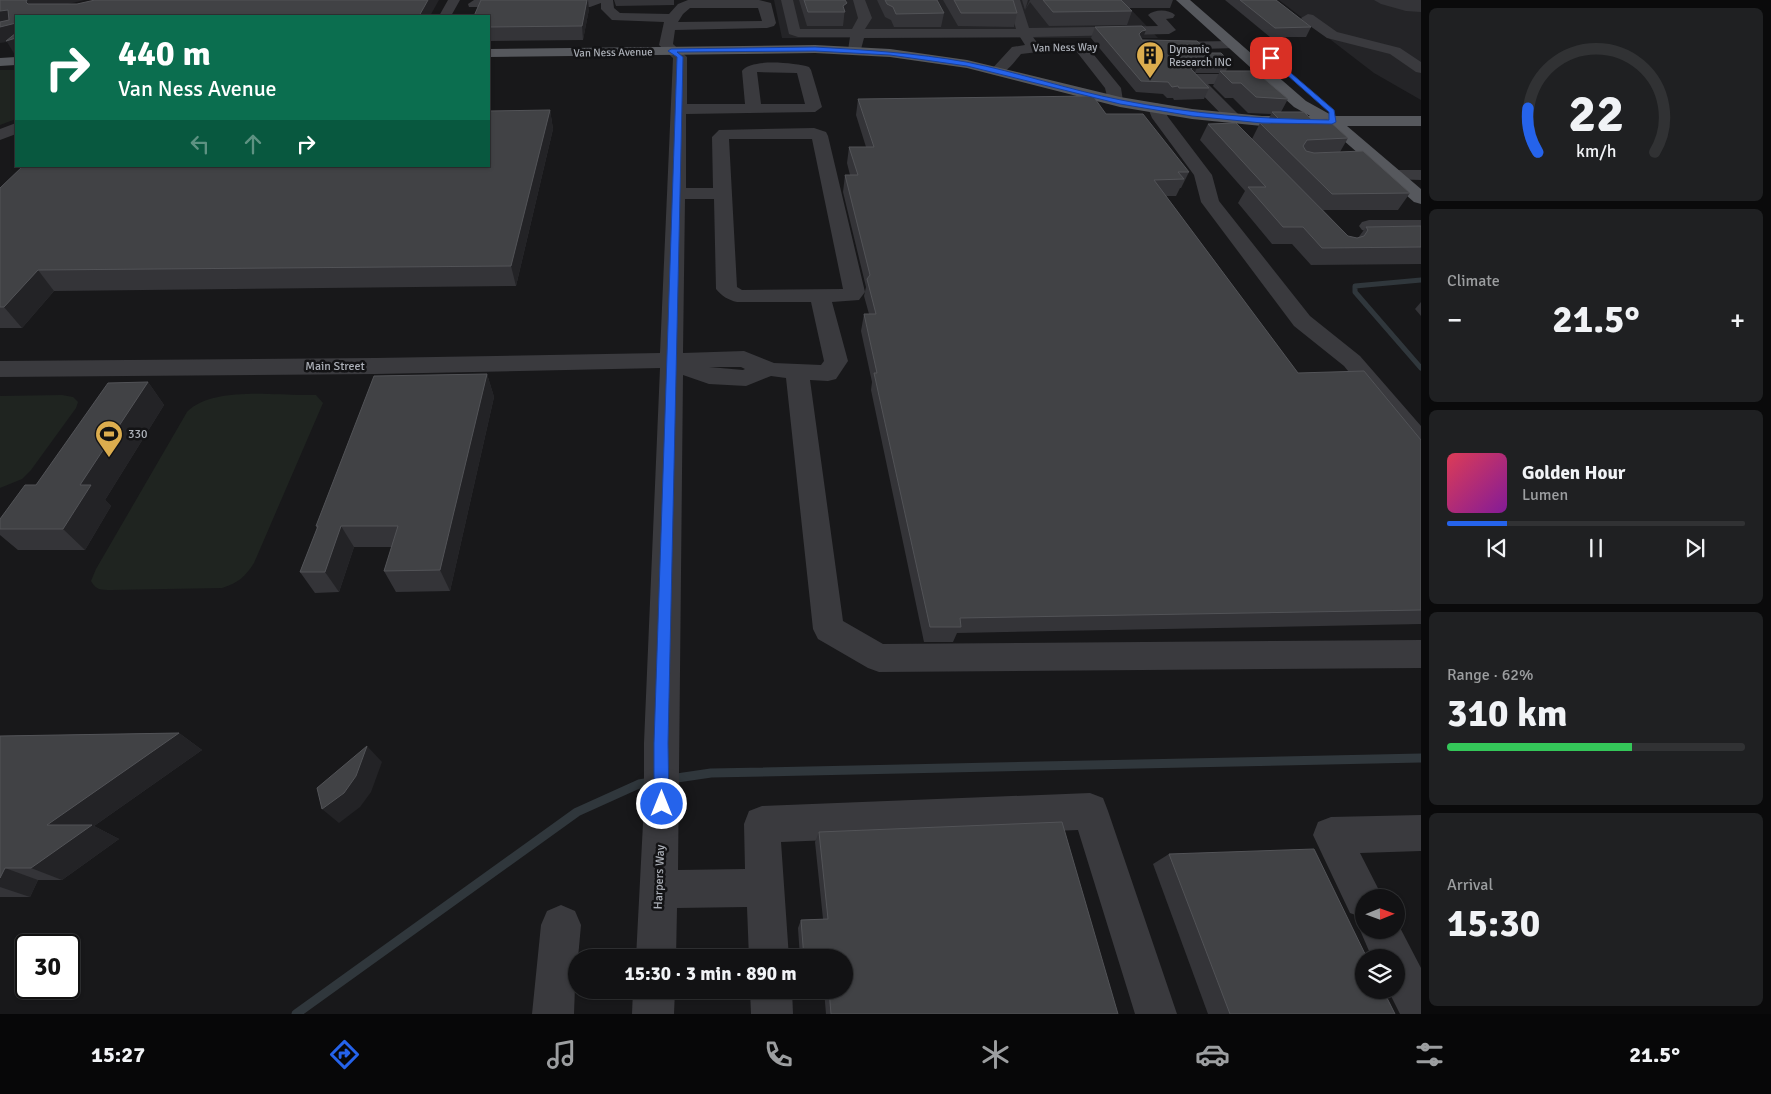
<!DOCTYPE html>
<meta charset="utf-8">
<style>
:root{--surface:#121214;--page:#1f2022;--text:#f1f3f6;--muted:#9c9ea0;--line:#313234;--accent:#2563eb}
body{margin:0;font-family:Signika,sans-serif;background:var(--page);color:var(--text);height:100vh;display:flex;flex-direction:column;font-size:19px;white-space:nowrap}
*{box-sizing:border-box;margin:0}
p{font-size:16px;color:var(--muted)}
.icon{flex:none;width:28px;height:28px;fill:none;stroke:currentColor;stroke-width:2;stroke-linecap:round;stroke-linejoin:round}
.map{position:relative;flex:1;overflow:hidden}
.sheet{display:flex;flex-direction:column;gap:8px;padding:8px;background:#0a0a0b;width:350px}
.sheet>*{flex:none}
.banner{position:absolute;left:15px;top:15px;width:475px;height:152px;border-radius:0px;box-shadow:0 1px 4px #0004,0 0 0 1px var(--line);background:#0b6e4f;color:#fff;overflow:hidden}
.needle{width:32px;rotate:89deg}
.fabs{position:absolute;left:1355px;top:889px;display:grid;gap:10px}
.fabs a{display:grid;place-items:center;width:50px;height:50px;border-radius:50%;background:var(--surface);box-shadow:0 1px 4px #0004,0 0 0 1px var(--line);font-size:25px}
.speed{position:absolute;left:15px;top:934px;display:flex;gap:10px;font-size:25px;font-weight:700;text-align:center}
.speed>*{display:grid;place-content:center;width:65px;height:65px;border-radius:50%;background:var(--surface);box-shadow:0 1px 4px #0004,0 0 0 1px var(--line);line-height:1}
.speed .limit{border:2px solid #111;border-radius:8px;background:#fff;color:#111}
.pin{position:absolute;display:grid;place-items:center;width:42px;height:42px;color:#fff;margin:-21px;border-radius:10px;box-shadow:0 2px 8px #0006}
.me{position:absolute;width:55px;margin:-28px;rotate:0deg;stroke-linejoin:round;filter:drop-shadow(0 0 4px #0008)}
.turn{display:flex;align-items:center;gap:18px;height:105px;padding:0 20px;font-size:22px}
.turn .icon{width:65px;height:65px;stroke-width:2.5}
.turn b{display:block;font-size:35px;line-height:42px}
.lanes{display:flex;align-items:center;height:48px;padding:0 20px;background:#0003;justify-content:center;gap:25px;direction:ltr}
.lanes .off{opacity:.35}
.big{font-size:38px;font-weight:800;line-height:1.1}
.sheet .tile{flex:1;display:flex;flex-direction:column;justify-content:center;gap:8px;min-width:0;padding:0 18px;border-radius:8px;background:var(--page)}
.sheet .dial{align-items:center;gap:0}
.dial svg{height:130px;overflow:visible;fill:none;stroke:var(--line);stroke-width:7;stroke-linecap:round;text-anchor:middle}
.dial text{fill:var(--text);stroke:none}
.song{display:flex;align-items:center;gap:15px}
.cover{width:60px;height:60px;border-radius:8px;background:linear-gradient(135deg,hsl(350 70% 55%),hsl(290 70% 35%))}
.played{height:5px;border-radius:2px;background:linear-gradient(90deg,var(--accent) 20%,var(--line) 20%)}
.keys{display:flex;justify-content:space-around;direction:ltr}
.heat{display:flex;justify-content:space-between;align-items:center;font-size:28px;direction:ltr}
.charge{height:8px;border-radius:4px;background:linear-gradient(90deg,#34c759 62%,var(--line) 0)}
.trip{position:absolute;left:568px;top:949px;width:285px;height:50px;border-radius:25px;background:var(--surface);box-shadow:0 1px 4px #0004,0 0 0 1px var(--line);font-weight:800;line-height:50px;text-align:center}
.tabs{display:flex;height:80px;justify-content:space-around;align-items:center;background:#070708;color:var(--muted)}
.tabs .icon{width:35px;height:35px}
.tabs .selected{color:var(--accent)}
.tabs b{font-size:22px;color:var(--text)}
main{display:flex;flex:1;min-height:0}
.map>svg:first-child{display:block}
.built{fill:#242427}
.green{fill:#1f2420}
.lines{fill:none;stroke-linecap:round;stroke-linejoin:round}
.stream-far1{stroke:#30373c;stroke-width:5}
.stream{stroke:#30373c;stroke-width:9}
.minor{fill:#3a3a3e;fill-rule:evenodd}
.major{fill:#56585d;fill-rule:evenodd}
.wall{fill:#343438}
.shaded-wall{fill:#232326}
.building{fill:#414245;stroke:#525357}
.route{fill:#2563eb;stroke:#184099}
.labels{text-anchor:middle;stroke-width:5;stroke-linejoin:round;paint-order:stroke}
.far-street-label{font-size:11px;fill:#acb0b8;stroke:#131315}
.far-poi-label{font-size:11px;fill:#acb0b8;stroke:#131315;text-anchor:start}
.street-label{font-size:12px;fill:#acb0b8;stroke:#131315}
.poi-label{font-size:12px;fill:#acb0b8;stroke:#131315;text-anchor:start}
</style>
<main>
<div class="map">
<svg width="1421" height="1014" viewBox="0 0 1421 1014">
<rect width="100%" height="100%" fill="#18181a"/>
<g class="built">
<path d="M774 0H1122L1158 38H782Z"/>
<path d="M1279 0H1421V100L1374 73Z"/>
</g>
<g class="green">
<path d="M0 70H16V119L0 125Z"/>
<path d="M62 395 73 397 78 402 76 408 31 470 22 479 0 488V396Z"/>
<path d="M303 395H316L323 403 254 563C245 577 238 583 222 588L111 590C101 590 96 590 91 581L96 569 187 412C211 387 270 395 303 395Z"/>
</g>
<g class="lines">
<path class="stream-far1" d="M1421 280 1355 286V292L1421 368"/>
<g class="stream">
<path d="M670 779 711 773 1421 758"/>
<path d="M296 1014 577 812 639 784 651 782"/>
</g>
<g class="minor">
<path d="M448 0H460L451 16H439Z"/>
<path d="M474 0H613L614 8 620 13 669 14 678 4 688 0H759L771 3 776 23 774 26 767 28 675 30 673 44 687 57V104H745L742 71C751 58 795 63 809 67L811 70 822 107 815 112 686 114V188H713L712 137 719 130 814 128 826 132 828 136 865 292 859 300 832 302 848 361 836 379 828 381 810 380 843 621 883 644 1421 640V668L879 672 868 668 818 639 813 629 786 378 771 376 746 386 709 384 683 375 678 870 745 869 744 824 749 811 762 806 1090 793 1103 798 1108 811 1177 1014H1135L1078 830 781 842 789 958H749L747 907 677 908 676 958H636L644 804V743L660 368 375 374 0 377V361L375 358 660 353 673 58 659 45 664 22 612 20 601 9V3L590 7H469L468 4ZM690 8H758L762 21 678 22 683 14ZM757 72 797 73 805 104H761ZM729 139H812L843 289 742 290 737 287ZM685 199H714L716 289C722 296 728 300 737 302H811L824 361 821 365 774 363 744 351 683 353ZM709 367H741L745 369 743 370Z"/>
<path d="M781 0H793L800 29H852L858 18 853 0H865L872 18 865 29H1016L1008 0H1020L1029 28 1158 26 1148 15C1154 9 1169 9 1175 15L1173 18 1166 19 1176 30 1169 34 1033 37 1038 44H1055L1057 47 1055 50 1021 54C1013 63 1005 77 992 74L990 71 1012 47 1025 45 1020 37 864 38 860 53H850L848 50 850 37H798L789 34Z"/>
<path d="M1308 14 1313 15 1337 32 1400 48 1421 62V73L1416 72 1390 54 1327 38 1303 21 1301 18Z"/>
<path d="M1232 41 1237 42 1239 45 1237 48 1163 50 1158 49 1156 46 1158 43 1163 42Z"/>
<path d="M1080 43 1085 44 1121 88 1123 101 1121 104H1109L1105 88 1073 47 1075 44Z"/>
<path d="M1195 74H1254L1259 76 1262 79 1259 82 1254 84H1208L1242 118 1240 121H1228L1190 82 1187 79 1190 76Z"/>
<path d="M1156 103 1162 105 1168 117 1212 175 1219 201 1310 316 1360 356 1421 426V452L1412 450 1344 366 1294 326 1201 202 1194 175 1152 118 1148 108 1150 105Z"/>
<path d="M16 123V134L0 140V129Z"/>
<path d="M1394 170H1421V180L1388 179 1385 175 1388 171Z"/>
<path d="M1369 220H1421V232H1369L1362 230 1359 226 1362 222Z"/>
<path d="M1421 815V851L1360 853 1383 898H1364V918L1350 913 1313 835 1318 822 1331 817Z"/>
<path d="M561 905 575 911 581 925 578 958H576L574 1014H532L541 925 547 911Z"/>
<path d="M1396 920 1421 968V1014H1400L1388 990H1396V958H1372L1360 930 1364 921V930H1396Z"/>
<path d="M633 990H675L674 1014H632Z"/>
<path d="M750 990H792L793 1014H751Z"/>
</g>
<g class="major">
<path d="M1176 0H1190L1306 101 1333 116H1421V126H1347L1421 189V204L1414 202 1327 126H1262L1192 119 1120 107 967 68 890 57 815 53 489 57V49L815 45 890 49 967 60 1120 97 1192 109 1262 116H1310L1294 107Z"/>
<path d="M16 57V65L0 66V58Z"/>
</g>
</g>
<g class="wall">
<path d="M614 0H674V5L616 6Z"/>
<path d="M799 0H846L843 26H807Z"/>
<path d="M877 0H937L944 13 941 27H894L891 20 885 17Z"/>
<path d="M943 0H1013L1017 13 1014 27 958 26Z"/>
<path d="M1022 0H1173L1170 8H1129L1132 11 1127 25 1049 26 1030 2 1025 10Z"/>
<path d="M1225 0H1276L1311 27 1306 37H1270Z"/>
<path d="M1374 0H1421V12L1406 11 1381 4Z"/>
<path d="M589 9 583 40 489 41V16Z"/>
<path d="M1095 27 1142 40 1210 53 1230 62 1226 71 1288 99 1281 112 1312 120 1348 138 1340 152 1410 193 1398 210H1323L1348 236 1357 238H1358L1366 227 1421 226V264L1311 265 1292 244H1272L1238 203 1245 191 1200 140 1208 124 1252 139 1260 123H1263L1265 120H1268L1271 114 1248 113 1233 98H1225L1213 86 1219 73H1194L1209 88 1204 99 1174 100 1173 98H1167L1163 94 1136 92 1091 38Z"/>
<path d="M858 99 1106 114 1189 172 1181 188H1180L1176 196H1166L1298 373 1421 440V624L957 633 953 642H924L871 390 872 382 861 331 864 314H869L864 296 866 287 843 192 845 175H850L847 163 849 147H866L856 115Z"/>
<path d="M550 110 553 129 516 286 54 291 22 328H0V188Z"/>
<path d="M1421 302V316L1415 309Z"/>
<path d="M487 374 494 397 450 591 396 592 384 571 392 547H354L339 592 315 593 300 572 317 529 316 526Z"/>
<path d="M148 382 164 405 105 500 111 506 85 550H18L0 535V519L36 485Z"/>
<path d="M179 733 202 750 94 826 119 839 62 880H38L30 897H0V736Z"/>
<path d="M819 832 1118 1014H826L824 990H844V958H800L798 928 801 920 823 919 815 842Z"/>
<path d="M1169 854 1395 1014H1208L1153 864Z"/>
</g>
<g class="shaded-wall">
<path d="M27 0H85L38 11 26 2Z"/>
<path d="M428 0H439L430 16H419Z"/>
<path d="M587 0H588L589 9 583 40 582 26Z"/>
<path d="M844 0H846V4L847 3 844 18 845 12H842Z"/>
<path d="M1028 0H1030L1025 10Z"/>
<path d="M8 10 16 22V55H15L7 42 0 43V11Z"/>
<path d="M1146 30 1142 40 1139 34 1142 31Z"/>
<path d="M1200 61 1195 72 1189 74 1191 69 1194 63Z"/>
<path d="M550 110 553 129 516 286 511 266Z"/>
<path d="M38 270 54 291 22 328 4 307Z"/>
<path d="M487 374 494 397 450 591 440 570Z"/>
<path d="M148 382 164 405 105 500 111 506 85 550 63 529 80 485Z"/>
<path d="M341 526 354 547 339 592 325 572Z"/>
<path d="M179 733 202 750 94 826 119 839 62 880 31 868 47 825Z"/>
<path d="M367 746 382 762 371 792 360 807 339 823 322 809Z"/>
<path d="M5 868 38 880 30 897 0 887V878Z"/>
</g>
<g class="building">
<path d="M0 0H27L26 2 28 4H77L95 0H428L419 16H16V23L0 27V22L9 20 8 10 0 11Z"/>
<path d="M481 0H587L582 26 489 27V16H474Z"/>
<path d="M804 0H845L847 3 843 6 845 12H808Z"/>
<path d="M885 0H937L944 13 896 14 893 7 887 4Z"/>
<path d="M954 0H1013L1017 13H961Z"/>
<path d="M1043 0H1121L1132 11 1053 12Z"/>
<path d="M1240 0H1276L1311 27 1275 28Z"/>
<path d="M1142 26 1146 30 1142 31 1139 34 1142 40 1197 41 1210 53H1221L1230 62 1200 61 1194 63 1191 69 1209 88H1179L1178 86 1172 87 1168 82 1141 81 1095 27Z"/>
<path d="M16 33V38L6 41Z"/>
<path d="M1220 71H1255L1288 99 1256 97 1241 83H1232Z"/>
<path d="M1093 96 1106 114H1143L1189 172H1178L1184 179 1154 180 1298 373 1364 371 1421 440V610L960 618 961 627H930L874 373H877L864 314H876L867 279 870 275 845 175H858L849 147H874L858 99Z"/>
<path d="M550 110 511 266 38 270 4 307H0V188L23 166H489V111Z"/>
<path d="M1272 112H1304L1312 120 1327 119 1348 138 1307 140 1303 146 1306 151 1314 153 1363 151 1410 193 1332 194 1260 123H1269L1265 120H1280Z"/>
<path d="M1236 123 1348 236 1357 238 1364 236 1368 230 1366 227 1421 226V247L1322 248 1303 227H1283L1248 187H1266L1208 124Z"/>
<path d="M487 374 440 570 384 571 398 526H341L325 572H300L318 526H316L374 376Z"/>
<path d="M148 382 80 485H91L63 529H0V519L25 485H36L108 383Z"/>
<path d="M179 733 47 825H92L31 868H5L0 878V736Z"/>
<path d="M367 746 356 776 344 793 322 809 317 788Z"/>
<path d="M1062 822 1118 1014H831L829 990H844V958H804L801 920 828 919 819 832Z"/>
<path d="M1314 849 1367 958H1364V990H1383L1395 1014H1230L1169 854Z"/>
</g>
<path class="route" d="M815 47C866 50 916 53 966 62 1018 72 1069 90 1121 100 1190 114 1259 119 1329 120V112L1269 59 1271 56 1334 110 1336 122 1332 124 1262 123 1192 116 1120 104 967 66 890 55 815 51 677 52 683 57 668 743 669 804 667 809 662 811 656 809 654 804V743L677 57 668 51 671 49Z"/>
<defs>
<g id="building-pin" transform="scale(1.4375)"><path d="M0 17L-7.5 6A9.5 9.5 0 1 1 7.5 6Z" fill="#dcad4e" stroke="#131315"/><path d="M-4-6H4V6H1V3H-1V6H-4ZM-2.5-4.3h1.7v1.8h-1.7ZM.8-4.3h1.7v1.8H.8ZM-2.5-1h1.7V.8h-1.7ZM.8-1h1.7V.8H.8Z" fill="#111"/></g>
<g id="stadium-pin" transform="scale(1.4375)"><path d="M0 17L-7.5 6A9.5 9.5 0 1 1 7.5 6Z" fill="#dcad4e" stroke="#131315"/><path d="M0-5a6.5 5 0 1 0 0 10a6.5 5 0 1 0 0-10ZM-3.5-1.8h7v3.6h-7Z" fill="#111"/></g>
</defs>
<g fill-rule="evenodd">
<use href="#building-pin" x="1150" y="55"/>
<use href="#stadium-pin" x="109" y="434"/>
</g>
<g class="labels">
<g class="far-street-label">
<text transform="translate(1065 47) rotate(-1)" y="4">Van Ness Way</text>
<text transform="translate(613 52) rotate(-1)" y="4">Van Ness Avenue</text>
</g>
<g class="far-poi-label">
<text x="1169" y="53">Dynamic<tspan x="1169" dy="13">Research INC</tspan></text>
</g>
<g class="street-label">
<text x="335" y="370">Main Street</text>
<text transform="translate(659 877) rotate(-88)" y="4">Harpers Way</text>
</g>
<g class="poi-label">
<text x="128" y="438">330</text>
</g>
</g>
</svg>
<div class="fabs">
<a><svg class="needle" viewBox="-14 -14 28 28"><path d="M0-13l5 13h-10z" fill="#e53935"/><path d="M0 13l5-13h-10z" fill="#9c9ea0"/></svg></a>
<a><svg class="icon" aria-label="layers" viewBox="0 0 24 24"><path d="M12 4l9 5-9 5-9-5zM3 14l9 5 9-5"/></svg></a>
</div>
<div class="speed"><div class="limit">30</div></div>
<div class="pin" style="left:1271px;top:58px;background:#d93025"><svg class="icon" aria-label="arrive" viewBox="0 0 24 24"><path d="M6 21V4h12l-3 4 3 4H6"/></svg></div>
<svg class="me" style="left:662px;top:804px" viewBox="-20 -20 40 40"><circle r="17" fill="#2563eb" stroke="#fff" stroke-width="3"/><path d="M0-11L8 9 0 5-8 9z" fill="#fff"/></svg>
<div class="trip">15:30 · 3 min · 890 m</div>
<div class="banner">
<div class="turn"><svg class="icon" aria-label="right" viewBox="0 0 24 24"><path d="M7 20v-9h11M14 6l5 5-5 5"/></svg><div><b>440 m</b>Van Ness Avenue</div></div>
<div class="lanes"><svg class="icon off" aria-label="left" viewBox="0 0 24 24"><path d="M17 20v-9H6M10 6l-5 5 5 5"/></svg><svg class="icon off" aria-label="ahead" viewBox="0 0 24 24"><path d="M12 20V5M6 11l6-6 6 6"/></svg><svg class="icon" aria-label="right" viewBox="0 0 24 24"><path d="M7 20v-9h11M14 6l5 5-5 5"/></svg></div>
</div>
</div>
<section class="sheet">
<div class="tile dial"><svg viewBox="0 0 100 80">
<path d="M14 69A42 42 0 1 1 86 69"/>
<path d="M14 69A42 42 0 0 1 8 42" stroke="#2563eb"/>
<text x="50" y="56" font-size="32" font-weight="700">22</text>
<text x="50" y="72" font-size="11">km/h</text>
</svg></div>
<div class="tile"><p>Climate</p>
<div class="heat"><a>−</a><b class="big">21.5°</b><a>+</a></div>
</div>
<div class="tile">
<div class="song"><i class="cover"></i><div><b>Golden Hour</b><p>Lumen</p></div></div>
<div class="played"></div>
<div class="keys"><svg class="icon" aria-label="previous" viewBox="0 0 24 24"><path d="M18 5L8 12l10 7zM5 5v14"/></svg><svg class="icon" aria-label="pause" viewBox="0 0 24 24"><path d="M8 5v14M16 5v14"/></svg><svg class="icon" aria-label="next" viewBox="0 0 24 24"><path d="M6 5l10 7-10 7zM19 5v14"/></svg></div>
</div>
<div class="tile"><p>Range · 62%</p><b class="big">310 km</b><div class="charge"></div></div>
<div class="tile"><p>Arrival</p><b class="big">15:30</b></div>
</section>
</main>
<nav class="tabs">
<b>15:27</b>
<svg class="icon selected" aria-label="directions" viewBox="0 0 24 24"><path d="M12 3l9 9-9 9-9-9zM9 14v-3h6M13 9l2 2-2 2"/></svg>
<svg class="icon" aria-label="music" viewBox="0 0 24 24"><path d="M9 18V5l10-2v13"/><circle cx="6" cy="18" r="3"/><circle cx="16" cy="16" r="3"/></svg>
<svg class="icon" aria-label="phone" viewBox="0 0 24 24"><path d="M5 4h4l2 5-3 2q2 4 5 5l2-3 5 2v4C11 20 4 13 5 4z"/></svg>
<svg class="icon" aria-label="climate" viewBox="0 0 24 24"><path d="M12 3v18M4 7l16 10M4 17L20 7"/></svg>
<svg class="icon" aria-label="car" viewBox="0 0 24 24"><path d="M5 17H2v-5l4-1 3-4h7l3 4 3 1v5h-3M9 17h6M6 11h13"/><circle cx="7" cy="17" r="2"/><circle cx="17" cy="17" r="2"/></svg>
<svg class="icon" aria-label="filters" viewBox="0 0 24 24"><path d="M4 7h16M4 17h16"/><circle cx="9" cy="7" r="2"/><circle cx="15" cy="17" r="2"/></svg>
<b>21.5°</b>
</nav>
